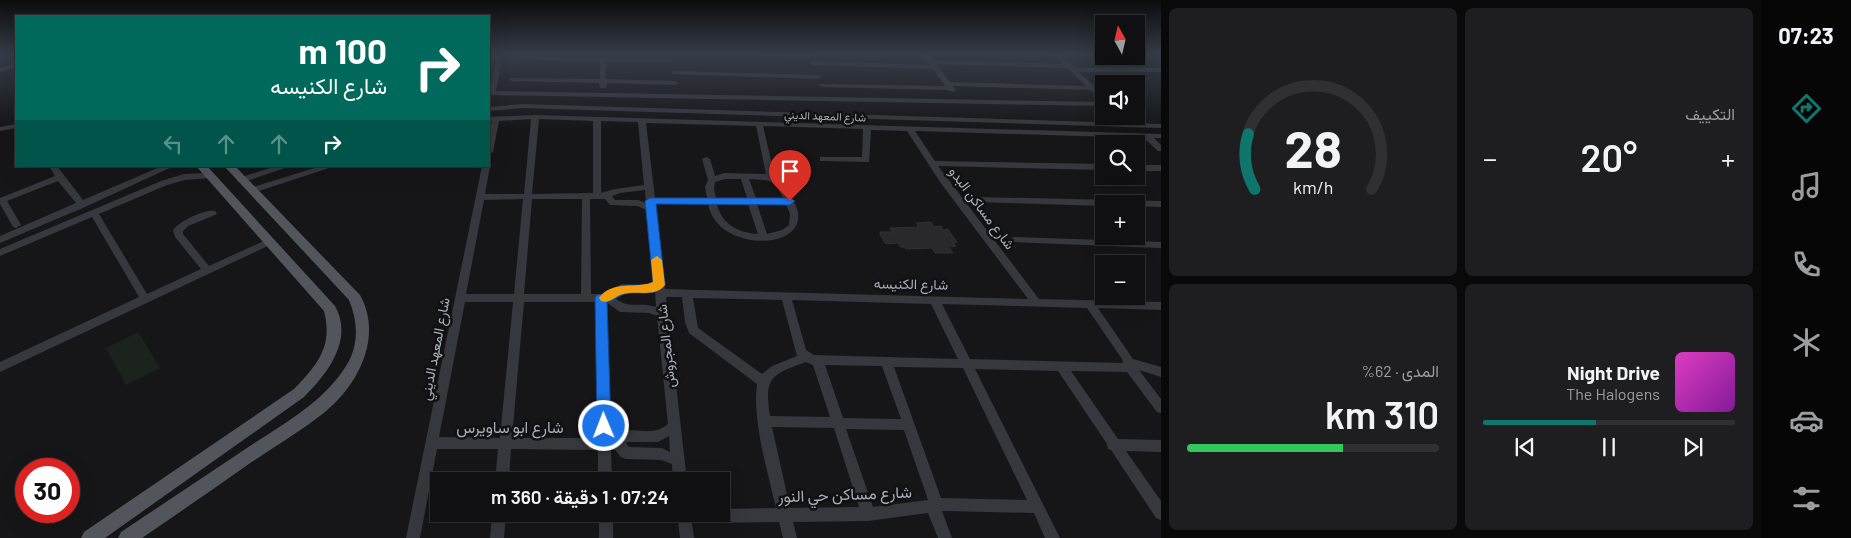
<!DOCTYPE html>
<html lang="ar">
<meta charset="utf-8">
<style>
:root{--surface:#101012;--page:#1e1e20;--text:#f1f3f6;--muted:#9c9d9f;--line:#303032;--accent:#0f766e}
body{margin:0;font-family:Barlow,Vazirmatn,sans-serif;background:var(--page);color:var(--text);direction:rtl;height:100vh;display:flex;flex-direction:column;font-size:19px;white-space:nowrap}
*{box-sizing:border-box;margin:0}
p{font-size:16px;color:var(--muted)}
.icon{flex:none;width:28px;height:28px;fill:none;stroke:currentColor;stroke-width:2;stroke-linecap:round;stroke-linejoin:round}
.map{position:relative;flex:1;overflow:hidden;direction:ltr}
.side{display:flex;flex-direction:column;gap:8px;padding:8px;background:#09090a;width:600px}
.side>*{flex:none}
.banner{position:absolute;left:15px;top:15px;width:475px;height:152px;border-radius:0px;box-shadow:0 5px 20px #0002,0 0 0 1px var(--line);direction:rtl;background:#00695c;color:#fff;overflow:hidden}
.needle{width:32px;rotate:352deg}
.buttons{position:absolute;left:1095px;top:15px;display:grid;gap:10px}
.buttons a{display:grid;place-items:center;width:50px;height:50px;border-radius:0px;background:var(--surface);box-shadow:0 5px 20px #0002,0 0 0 1px var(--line);font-size:25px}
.speed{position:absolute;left:15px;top:458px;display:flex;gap:10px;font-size:25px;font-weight:700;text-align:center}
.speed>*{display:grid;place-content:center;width:65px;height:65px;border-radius:50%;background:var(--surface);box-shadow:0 5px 20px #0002,0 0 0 1px var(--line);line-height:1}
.speed .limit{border:8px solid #d22;background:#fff;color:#111}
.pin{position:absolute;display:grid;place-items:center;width:42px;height:42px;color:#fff;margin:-51px -21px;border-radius:50% 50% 50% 0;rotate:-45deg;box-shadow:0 0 5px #0007}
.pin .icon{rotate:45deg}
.me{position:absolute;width:55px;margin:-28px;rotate:359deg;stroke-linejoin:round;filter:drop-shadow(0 0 4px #0008)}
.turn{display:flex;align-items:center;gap:18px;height:105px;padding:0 20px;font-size:22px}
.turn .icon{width:65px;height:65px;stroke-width:2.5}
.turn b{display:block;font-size:35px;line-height:42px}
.lanes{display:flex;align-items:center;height:48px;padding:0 20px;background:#0003;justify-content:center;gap:25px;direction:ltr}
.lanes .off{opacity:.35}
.big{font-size:38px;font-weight:600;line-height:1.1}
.side .tile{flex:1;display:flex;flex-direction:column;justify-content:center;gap:8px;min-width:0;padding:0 18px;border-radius:8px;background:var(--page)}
.side .dial{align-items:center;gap:0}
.dial svg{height:130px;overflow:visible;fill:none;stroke:var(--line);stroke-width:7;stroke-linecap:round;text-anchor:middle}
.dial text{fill:var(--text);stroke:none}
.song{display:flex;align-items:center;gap:15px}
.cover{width:60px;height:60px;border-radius:8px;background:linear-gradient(135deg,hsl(310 70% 55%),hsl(290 70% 35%))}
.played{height:5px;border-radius:2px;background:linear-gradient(90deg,var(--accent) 45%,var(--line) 45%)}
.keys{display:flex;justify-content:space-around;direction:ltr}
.heat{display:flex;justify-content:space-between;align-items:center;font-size:28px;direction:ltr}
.charge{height:8px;border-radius:4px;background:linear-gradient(90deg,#34c759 62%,var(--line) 0)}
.side .tiles{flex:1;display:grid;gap:8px;grid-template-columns:repeat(2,1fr)}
.trip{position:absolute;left:430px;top:472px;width:300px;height:50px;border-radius:0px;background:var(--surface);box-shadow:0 5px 20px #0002,0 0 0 1px var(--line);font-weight:600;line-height:50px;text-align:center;direction:rtl}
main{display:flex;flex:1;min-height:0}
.tab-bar{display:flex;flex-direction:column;width:90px;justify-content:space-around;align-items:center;background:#060607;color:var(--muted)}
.tab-bar .icon{width:35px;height:35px}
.tab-bar .active{color:var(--accent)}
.tab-bar b{font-size:22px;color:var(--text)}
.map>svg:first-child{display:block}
.green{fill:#1c231d}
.building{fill:#29292c;stroke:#303034}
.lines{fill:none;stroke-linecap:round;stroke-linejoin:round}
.minor{fill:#37383d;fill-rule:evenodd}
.major{fill:#53555c;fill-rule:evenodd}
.route{fill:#1a73e8;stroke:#114b97}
.slow{fill:#f59e0b}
.labels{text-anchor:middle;stroke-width:5;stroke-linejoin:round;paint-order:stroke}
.far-street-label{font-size:11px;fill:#a8adb8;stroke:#111113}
.street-label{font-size:14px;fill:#a8adb8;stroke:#111113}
.near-street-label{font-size:16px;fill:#a8adb8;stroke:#111113}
</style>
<main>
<nav class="tab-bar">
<b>07:23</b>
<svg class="icon active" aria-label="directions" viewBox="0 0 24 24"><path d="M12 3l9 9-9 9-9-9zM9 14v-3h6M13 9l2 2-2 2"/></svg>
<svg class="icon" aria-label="music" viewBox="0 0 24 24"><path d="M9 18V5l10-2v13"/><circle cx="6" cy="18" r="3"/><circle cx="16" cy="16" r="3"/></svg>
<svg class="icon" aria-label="phone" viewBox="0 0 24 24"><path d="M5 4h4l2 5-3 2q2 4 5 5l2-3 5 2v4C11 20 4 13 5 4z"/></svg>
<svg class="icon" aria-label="climate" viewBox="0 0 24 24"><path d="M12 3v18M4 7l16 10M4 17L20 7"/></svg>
<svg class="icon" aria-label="car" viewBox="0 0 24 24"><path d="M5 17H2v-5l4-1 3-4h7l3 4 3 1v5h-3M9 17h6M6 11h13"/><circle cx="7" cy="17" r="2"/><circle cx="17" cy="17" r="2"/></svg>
<svg class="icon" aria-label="filters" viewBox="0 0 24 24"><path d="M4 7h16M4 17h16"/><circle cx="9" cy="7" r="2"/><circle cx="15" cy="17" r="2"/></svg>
</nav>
<section class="side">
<div class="tiles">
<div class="tile"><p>التكييف</p>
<div class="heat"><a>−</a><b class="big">20°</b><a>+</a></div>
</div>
<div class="tile dial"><svg viewBox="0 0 100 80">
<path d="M14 69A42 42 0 1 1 86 69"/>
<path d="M14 69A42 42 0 0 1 10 35" stroke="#0f766e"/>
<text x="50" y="56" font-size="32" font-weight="700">28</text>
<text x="50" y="72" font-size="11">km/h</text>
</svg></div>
<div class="tile">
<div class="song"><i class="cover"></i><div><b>Night Drive</b><p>The Halogens</p></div></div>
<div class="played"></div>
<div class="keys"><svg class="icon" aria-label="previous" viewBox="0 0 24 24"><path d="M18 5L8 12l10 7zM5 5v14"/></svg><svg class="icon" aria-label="pause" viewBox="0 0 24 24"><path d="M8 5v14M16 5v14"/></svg><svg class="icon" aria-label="next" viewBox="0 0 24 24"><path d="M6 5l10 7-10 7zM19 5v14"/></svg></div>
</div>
<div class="tile"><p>المدى · 62%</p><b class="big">310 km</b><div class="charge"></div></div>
</div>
</section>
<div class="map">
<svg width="1161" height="538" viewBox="0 0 1161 538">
<rect width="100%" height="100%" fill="#161618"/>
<path class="green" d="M138 332 160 368 126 385 106 348Z"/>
<path class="building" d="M931 222 934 227 941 226 943 230 948 229 957 242 953 243 956 246 949 247 953 253H935L932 248 906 249 904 247H901L898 243 886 244 880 235V232H892L890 228 919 227 916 223Z"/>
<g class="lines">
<g class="minor">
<path d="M497 54H503L496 91 1104 102V106L489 95Z"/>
<path d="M759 54H810L811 55 808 57 762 56Z"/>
<path d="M922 54H928L933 60 1063 64 1053 54H1060L1075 68H1161V72H1079L1104 95V101L1090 90 953 86 956 90 952 92 948 90 822 87 818 85 820 84 945 86 933 69 812 65 809 63 812 61 930 65ZM936 64 1067 68 1086 86 950 82Z"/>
<path d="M515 56 672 59 674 60V62H606V79L675 81 679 83 675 85 607 83 606 88H600L599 83 512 81 510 80V78L600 79V62L513 59 512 58Z"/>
<path d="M16 63V67L0 72V68Z"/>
<path d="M674 71 818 75 821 77 818 79 672 74V72Z"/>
<path d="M523 104 1161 124V128L523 108 489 111V107Z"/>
<path d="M535 115 1161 134V138H1154L1161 145V151H1158L1144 138 915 131 935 161 1104 164V170L938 166 1039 299 1161 302V310L1098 308 1133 359 1161 367V377L1139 370 1161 399V413L1157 412 1127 372 1071 371 1118 439 1161 440V452L1126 451 1161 501V520L1156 518 1111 450 1108 449 1107 444 1058 371 975 369 1060 538H1045L1034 513 947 511H942L952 538H938L928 513 868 521 793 522 797 538H783L779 522 692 523 694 538H680L677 514H721V509L776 508C768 473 752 420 757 384L689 333 685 322 682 297H666L687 481H673L672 464 661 460 626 459 621 457 615 450H611L612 481H598V450L511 449 509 481H495L498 449H437L420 538H406L482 166H489V164L490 166 485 194H524L531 119 499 121 493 152 489 154V134L492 121H489V117ZM539 119 593 121V193L532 194ZM601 121 638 122 644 185 615 189 601 193ZM646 123 756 126 766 174 724 173 715 176 710 159 706 157 702 159 708 180 705 187 707 198H655ZM763 126 863 129 862 157H820V161H823L869 162 871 130 907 131 940 182 1028 299 665 289 655 204H708C718 258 827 250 791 197 786 189 785 180 775 177ZM725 179H741L747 198H716L714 189 715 182ZM749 179C770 180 774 179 783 198H756ZM645 190 646 203 638 200H615L612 196 620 193ZM523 199 514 294H466L484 200ZM532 199H582L581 294H524ZM590 199H605L610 205 637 206 647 210 654 283 647 285 619 286 606 294H591ZM717 204H748L758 234C739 233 721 224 717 204ZM757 204H786L790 214 789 225 782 230 767 234ZM655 290 656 307C640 301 629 310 615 298 626 290 642 295 655 290ZM693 298 782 300 797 356 772 366 762 374 698 328ZM792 300 931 304 958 359 814 355 806 350ZM465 302H513L500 438 439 437ZM524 302H596L598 438H512ZM606 302 620 312 649 313 657 316 668 424C665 426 661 429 657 430 643 434 624 424 615 438H610ZM942 304 1087 308 1122 359 1123 363 970 359ZM806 362 813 365 830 417 770 416C764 377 771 375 806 362ZM825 365 882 366 901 419 843 418ZM894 367 963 368 1027 500 941 498ZM772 427 834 428 859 507 790 508ZM846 429 904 430 928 500 873 507ZM669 436 670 452 662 448 629 447 626 443 627 442H658Z"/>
<path d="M16 124V128L0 131V127Z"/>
<rect x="1136" y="165" width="25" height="6"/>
<path d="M49 166H57L83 200 162 166H174L85 207 0 243V236L76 203 58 181 7 201 21 225 16 228 13 227 0 204V198L55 176Z"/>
<path d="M277 166H291L244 182H238L237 180 238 178Z"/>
<path d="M321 166H335L256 192H250L249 190 250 188Z"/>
<path d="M209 173 212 174V178L185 180 167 185 99 214 147 294 201 269 175 237 173 230C180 221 204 209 215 211L217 213 215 215 188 226 183 231V234L209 266 266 240H272L274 242 272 244 0 372V362L139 297 92 217 0 256V249L161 181 184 174Z"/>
<path d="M976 197 1161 201V207L1136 206V204H1104V206L973 202 972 200 973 198Z"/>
<path d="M1014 237 1161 242V248L1011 242 1009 240Z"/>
<path d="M492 514H506L504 538H490Z"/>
<rect x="599" y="514" width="14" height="24"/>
</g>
<g class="major">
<path d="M196 166H207L335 306C354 340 327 374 304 397L105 538H81L84 532 294 389C318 364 333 346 324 311Z"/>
<path d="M224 166H235L360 295C383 336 359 384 325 412 300 432 272 448 246 466 212 490 177 514 142 538H118L121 532C160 506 199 480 238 454 277 427 327 403 350 359 359 339 357 320 349 300Z"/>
</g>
</g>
<linearGradient id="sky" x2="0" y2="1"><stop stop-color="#0c0c0d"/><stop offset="0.42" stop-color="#363c48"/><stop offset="1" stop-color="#363c48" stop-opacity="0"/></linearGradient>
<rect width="1161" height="129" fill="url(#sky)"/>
<path class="route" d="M650 198H790L795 201 790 205 656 204 665 285C654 299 635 289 622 295 617 297 613 301 607 302L611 426 609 430 604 432 599 430 597 426 595 298 597 295 605 294 621 285H646L653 282 645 201Z"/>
<path class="slow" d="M657 256 662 260 665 285C655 298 637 290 623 294 614 296 610 304 601 301L599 298C611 280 636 289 653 282L651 260Z"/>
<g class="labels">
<g class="far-street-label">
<text transform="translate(825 116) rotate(2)" y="4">شارع المعهد الديني</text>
</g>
<g class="street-label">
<text transform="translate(982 208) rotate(53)" y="5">شارع مساكن البدو</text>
<text transform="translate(911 284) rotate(1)" y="5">شارع الكنيسه</text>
<text transform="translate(666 346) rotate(-96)" y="5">شارع المجروش</text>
<text transform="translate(435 349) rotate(-79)" y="5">شارع المعهد الديني</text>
</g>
<g class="near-street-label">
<text x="510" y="433">شارع ابو ساويرس</text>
<text transform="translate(845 494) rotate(-2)" y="6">شارع مساكن حي النور</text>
</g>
</g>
</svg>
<div class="buttons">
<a><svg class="needle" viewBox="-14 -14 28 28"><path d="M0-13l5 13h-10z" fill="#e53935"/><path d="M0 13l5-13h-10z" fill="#9c9d9f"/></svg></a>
<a><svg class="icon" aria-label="sound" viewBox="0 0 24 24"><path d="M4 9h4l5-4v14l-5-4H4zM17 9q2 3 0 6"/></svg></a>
<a><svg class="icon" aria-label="search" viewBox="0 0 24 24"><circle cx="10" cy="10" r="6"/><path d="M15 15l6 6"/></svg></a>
<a>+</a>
<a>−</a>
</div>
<div class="speed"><div class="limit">30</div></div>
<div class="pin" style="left:790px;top:201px;background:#d93025"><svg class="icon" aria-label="arrive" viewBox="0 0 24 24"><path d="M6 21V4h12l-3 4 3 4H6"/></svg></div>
<svg class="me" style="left:604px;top:426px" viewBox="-20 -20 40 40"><circle r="17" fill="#1a73e8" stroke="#fff" stroke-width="3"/><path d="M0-11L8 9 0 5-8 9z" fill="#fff"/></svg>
<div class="trip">07:24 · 1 دقيقة · 360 m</div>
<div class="banner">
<div class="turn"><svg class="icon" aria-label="right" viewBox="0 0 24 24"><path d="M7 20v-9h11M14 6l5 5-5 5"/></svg><div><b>100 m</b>شارع الكنيسه</div></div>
<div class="lanes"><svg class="icon off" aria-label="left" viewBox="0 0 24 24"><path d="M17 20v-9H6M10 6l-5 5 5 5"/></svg><svg class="icon off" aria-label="ahead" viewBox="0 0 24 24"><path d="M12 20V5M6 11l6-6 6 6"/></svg><svg class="icon off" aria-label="ahead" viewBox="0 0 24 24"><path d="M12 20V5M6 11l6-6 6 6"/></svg><svg class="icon" aria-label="right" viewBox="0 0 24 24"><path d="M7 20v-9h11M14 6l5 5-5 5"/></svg></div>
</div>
</div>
</main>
